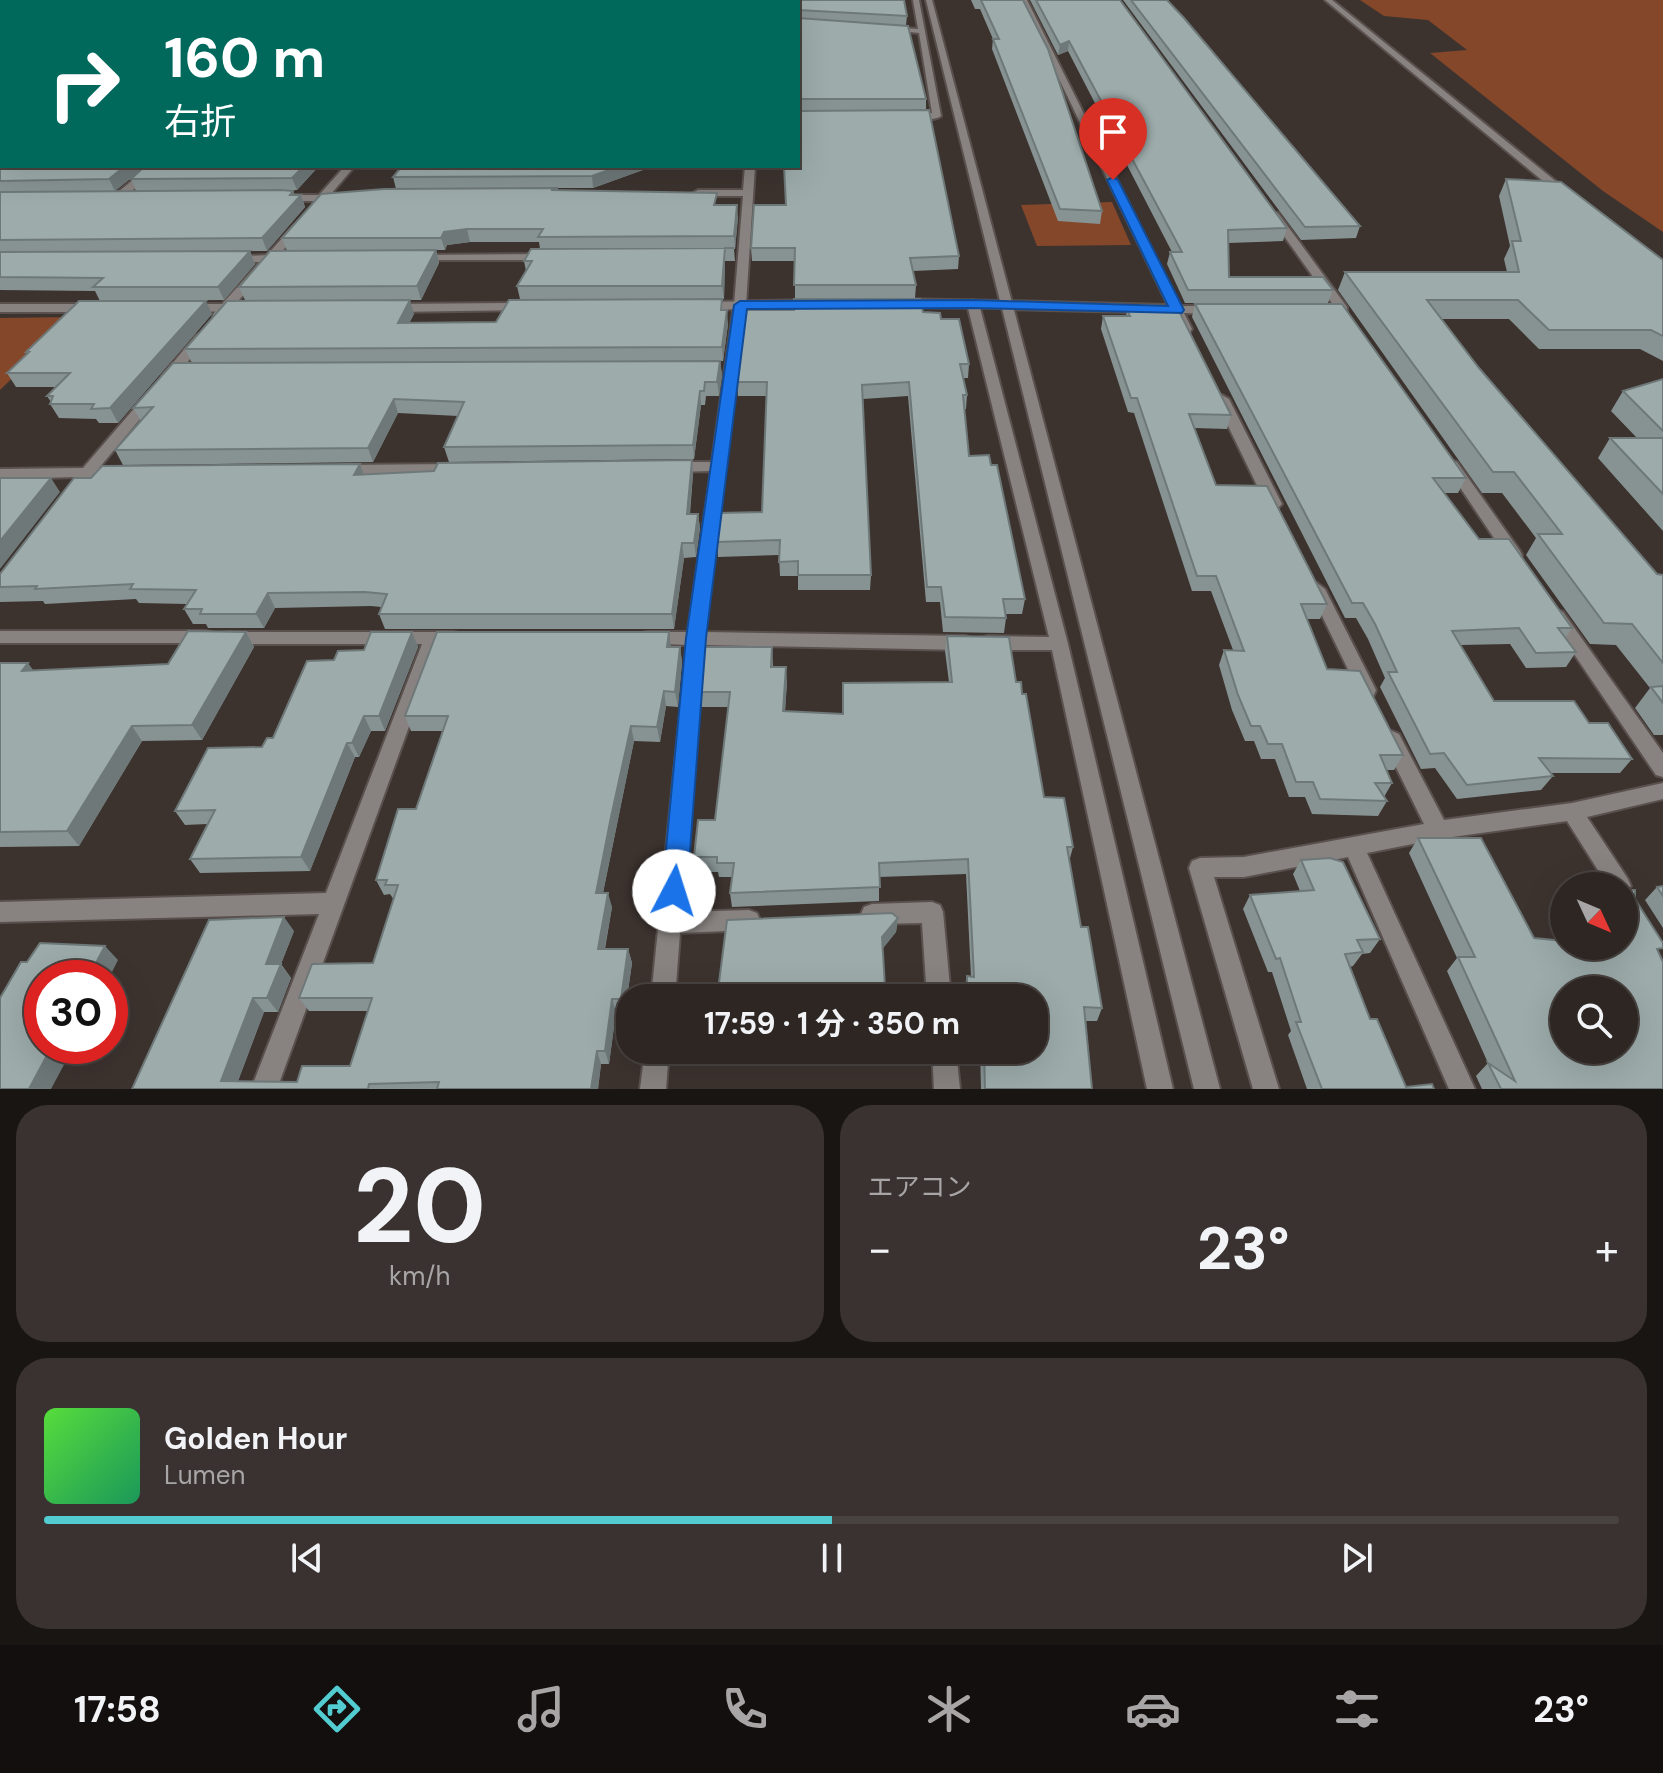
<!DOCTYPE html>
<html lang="ja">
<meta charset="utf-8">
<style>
:root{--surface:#2d2623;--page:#393230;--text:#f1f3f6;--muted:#a7a5a6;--line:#484341;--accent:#52ccd0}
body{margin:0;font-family:"DM Sans","Noto Sans JP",sans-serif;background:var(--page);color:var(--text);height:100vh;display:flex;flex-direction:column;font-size:30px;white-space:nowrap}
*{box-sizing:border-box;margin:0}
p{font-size:26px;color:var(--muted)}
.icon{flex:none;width:44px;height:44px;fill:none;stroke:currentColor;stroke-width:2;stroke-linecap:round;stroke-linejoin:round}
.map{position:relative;height:1089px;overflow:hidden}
.sheet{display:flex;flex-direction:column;gap:16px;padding:16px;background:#191513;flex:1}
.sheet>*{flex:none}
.banner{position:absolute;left:0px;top:0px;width:800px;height:168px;box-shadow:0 8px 32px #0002,0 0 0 2px var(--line);background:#00695c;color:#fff;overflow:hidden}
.needle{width:52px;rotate:134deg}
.fabs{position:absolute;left:1550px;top:872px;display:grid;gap:16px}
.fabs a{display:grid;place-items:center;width:88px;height:88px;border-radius:50%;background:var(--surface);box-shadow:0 8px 32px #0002,0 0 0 2px var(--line);font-size:40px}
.speed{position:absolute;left:24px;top:960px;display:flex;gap:16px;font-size:40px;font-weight:700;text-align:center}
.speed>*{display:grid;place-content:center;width:104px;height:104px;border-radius:50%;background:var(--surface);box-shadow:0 8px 32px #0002,0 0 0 2px var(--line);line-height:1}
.speed .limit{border:12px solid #d22;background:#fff;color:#111}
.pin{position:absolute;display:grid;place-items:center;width:68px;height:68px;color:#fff;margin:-82px -34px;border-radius:50% 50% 50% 0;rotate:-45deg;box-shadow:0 0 8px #0007}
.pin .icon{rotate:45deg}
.me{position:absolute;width:88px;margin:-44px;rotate:5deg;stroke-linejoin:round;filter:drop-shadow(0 0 6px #0008)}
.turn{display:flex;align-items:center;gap:28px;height:168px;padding:0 32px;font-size:36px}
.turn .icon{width:104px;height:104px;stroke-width:2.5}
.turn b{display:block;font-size:56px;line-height:68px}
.big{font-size:60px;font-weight:700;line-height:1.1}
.sheet .tile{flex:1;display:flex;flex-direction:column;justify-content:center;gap:12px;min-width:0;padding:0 28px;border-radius:32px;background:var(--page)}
.sheet .dial{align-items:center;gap:0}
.dial b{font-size:104px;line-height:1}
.song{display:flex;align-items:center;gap:24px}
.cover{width:96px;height:96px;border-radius:12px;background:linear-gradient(135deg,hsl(110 70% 55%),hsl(150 70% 35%))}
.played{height:8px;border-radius:4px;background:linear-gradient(90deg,var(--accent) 50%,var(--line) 50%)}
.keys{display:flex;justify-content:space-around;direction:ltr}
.heat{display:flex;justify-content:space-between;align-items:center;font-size:44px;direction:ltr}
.sheet .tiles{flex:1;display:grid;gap:16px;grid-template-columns:1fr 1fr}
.tile:last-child{grid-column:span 2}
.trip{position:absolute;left:616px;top:984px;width:432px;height:80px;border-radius:32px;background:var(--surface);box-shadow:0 8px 32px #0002,0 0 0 2px var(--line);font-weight:700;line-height:80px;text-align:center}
.dock{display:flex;height:128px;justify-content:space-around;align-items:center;background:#120f0e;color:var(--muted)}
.dock .icon{width:56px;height:56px}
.dock .current{color:var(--accent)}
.dock b{font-size:36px;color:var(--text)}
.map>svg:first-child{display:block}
.green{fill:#85472a}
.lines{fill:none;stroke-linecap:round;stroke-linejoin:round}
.minor-casing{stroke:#5a514e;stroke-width:4}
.tertiary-casing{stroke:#5a514e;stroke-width:4}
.minor{fill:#888381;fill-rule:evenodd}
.tertiary{fill:#888381;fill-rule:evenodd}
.wall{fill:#879393;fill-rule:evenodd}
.shaded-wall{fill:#6e7878}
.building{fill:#9dabab;stroke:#6e7878;stroke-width:2;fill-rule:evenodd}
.route{fill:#1a73e8;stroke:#114b97;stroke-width:2}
</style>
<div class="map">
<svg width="1663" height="1089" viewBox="0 0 1663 1089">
<rect width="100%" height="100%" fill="#3c332f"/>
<g class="green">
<path d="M1360 0H1663V232L1603 191 1430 53 1467 50 1428 20 1384 16Z"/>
<path d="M1112 202 1131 245 1037 246 1021 205Z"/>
<path d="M75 317 0 390V318Z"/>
</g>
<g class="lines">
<g class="minor-casing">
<g id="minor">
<path d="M913 0H919L941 116C934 121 913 121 906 116L910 113H932L919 33 883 29 887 27 918 29Z"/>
<path d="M1021 0H1027L1180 306H1213L1219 310 1213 314 1184 313 1192 329 1190 332H1182L1172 313 1007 309 1001 305 1007 301 1168 305Z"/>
<path d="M1325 0H1332L1569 192V196H1561Z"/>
<path d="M149 166H160L124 198H116V194Z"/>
<path d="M345 166H355L330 195 343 196V200L324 201 317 206 313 205V201H282L277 198 282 195H319Z"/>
<path d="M745 166H755L746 305 705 632 965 636 971 638 974 643 971 648 965 650 704 645 682 912 749 910 757 913 760 920 757 927 749 930 680 933 675 998H651L687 645 642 643 639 638 642 633 648 632H688L711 471 674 472 667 467 674 462H712L734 305 743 196H698L693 193 698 190H743Z"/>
<path d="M1270 213H1278L1347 307V313H1328V307L1334 306 1269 215Z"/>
<path d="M294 225 303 227 279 255 289 256V260L273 262 221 320H213V314L260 262H232L228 261V257L267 255Z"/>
<path d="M416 255 545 254 551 257 545 260H412L410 258Z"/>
<path d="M973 300 979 304 1068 644 1173 1089H1147L1052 650H988L982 648 979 643 982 638 988 636 1049 637 967 304Z"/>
<path d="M200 334 206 338 204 341 172 382H162V376L196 335Z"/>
<path d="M1222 395 1229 399 1282 504 1279 507H1269L1266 504 1215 399Z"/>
<path d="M149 396 156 400 99 468 123 469 125 472 123 475 91 477 84 481 77 477 0 479V469L83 468 144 397Z"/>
<path d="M1452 461 1457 462 1520 551 1522 555 1520 559H1508L1445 465Z"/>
<path d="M454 464 459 466 461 469 459 472 342 475 335 470 342 465Z"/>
<path d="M1317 583 1325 589 1376 690 1374 695 1367 697 1360 695 1358 690 1309 589Z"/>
<path d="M1557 610 1563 612 1663 753V777L1656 775 1551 620 1548 616 1551 612Z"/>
<path d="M0 631H205L211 632 214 637 211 642 205 643H0Z"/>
<path d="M228 632H453L459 633 462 638 459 643 439 644 277 1089H251L319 914 0 922V902L326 893 422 644H228L222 643 219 638 222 633Z"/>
<path d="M1392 731 1399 734 1444 820 1572 803 1663 783V799L1587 817 1628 879 1631 886 1624 894V886H1608L1567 821 1438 839 1367 853 1475 1089H1449L1348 857 1244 877H1214L1279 1089H1253L1189 868 1192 861 1200 858 1244 857 1424 824 1382 739 1385 734Z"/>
<path d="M932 902 940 905 943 912 951 998H927L922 923 872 924 864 921 861 914 864 907 872 904Z"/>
<path d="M645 1050H669L666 1089H640Z"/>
<path d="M932 1050H956L960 1089H934Z"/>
</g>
</g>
<g class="tertiary-casing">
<g id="tertiary">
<path d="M926 0H932L1220 1089H1194L1002 308 902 307 896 303 902 299 1000 301Z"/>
<path d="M814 300 820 304 818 307 702 310 696 306 702 302Z"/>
<path d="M526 303 532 307 530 310 394 312 388 308 394 304Z"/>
<path d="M0 304H94L100 308 94 312H0Z"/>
<path d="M242 304 246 305V311L190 312 184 308 190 304Z"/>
</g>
</g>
<use href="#minor" class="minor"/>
<use href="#tertiary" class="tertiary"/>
</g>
<g class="wall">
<path d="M0 0H904L907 16 906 25 926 99V110L959 256 958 269 913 271 916 285 915 298 795 299V261H752L751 248 786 205 917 110H798V2L2 166H319L297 190H285L293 191 295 195H301L305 207 267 251H250L255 264 224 300 100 301 95 291 0 290ZM141 170 131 179 136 191H115Z"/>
<path d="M971 0H1023L1102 211 1100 224 1058 221 992 49 993 39 980 9H975Z"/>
<path d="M1030 0H1120L1287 228 1283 241 1228 243 1229 277 1333 290 1328 303H1185L1167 264 1170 252H1172L1068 51 1058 55Z"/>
<path d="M1123 0H1167L1360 226 1356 238 1301 240Z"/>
<path d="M402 166H654L593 188H558V191L718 205 738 217 735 249H734L735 261H725L724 299H520L517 286 526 271 524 261 540 249 539 242H470L447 245 445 250H436L439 263 421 300H245L239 287 287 251 282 238 396 189 393 177Z"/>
<path d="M1506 179 1663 260V361L1640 349H1539L1509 319H1442L1479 368 1657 574 1663 575V735H1654L1635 708 1650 688 1616 645 1590 644 1526 555 1536 538 1502 493H1482L1338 290 1345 272H1507L1504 259 1510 246 1499 196Z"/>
<path d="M1195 304 1466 478 1458 493H1444L1479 539 1572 628 1566 637 1576 652 1566 667 1526 668 1510 644 1460 645 1494 701 1589 723 1632 759 1620 773H1551L1553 776 1541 790 1457 799 1435 768 1421 769 1380 687 1385 678 1368 639 1356 618H1345L1192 317Z"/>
<path d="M1127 310 1231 415 1227 429 1194 428 1216 485 1327 604 1320 619H1307L1327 669 1403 755 1394 770H1387L1392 783 1384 797 1387 801 1378 816 1312 814 1305 797H1289L1275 759H1261L1254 741H1245L1232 710 1219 665 1224 650H1233L1211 591H1192L1134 413 1128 412 1101 329 1103 316H1126Z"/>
<path d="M923 312 941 319 969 364 968 378H963L967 395 966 409H964L969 456 1025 599 1022 614H1006V618L1004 633 943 632 940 602H926L908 396 863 399 871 575 870 590H798V576H780L779 555 718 557 717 542 762 512 767 396H738L737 382Z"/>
<path d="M212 314 118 423H99L96 419 59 418 50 404 51 402 47 396 56 387H16L7 373 27 354 26 352Z"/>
<path d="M414 314 409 323 728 324 723 361 192 363 185 349Z"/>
<path d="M720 361 722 375 719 396H706L705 405H701L694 459 449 462 444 447 458 416 398 413 373 462 123 465 115 450 141 421 133 408Z"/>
<path d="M1663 379V531L1598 458 1610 438H1637L1611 411 1623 391Z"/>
<path d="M692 460 693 474 690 514H698L700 528 696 557 684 558 674 629H385L379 614 381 607 371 606 275 608 264 628H208L206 624H193L184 609 187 604 139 603 136 599 45 604 43 601 0 602V574L364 475Z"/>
<path d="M246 632 254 647 202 740 142 741 79 846 0 847V663L34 671 168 664Z"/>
<path d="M412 632 418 647 385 731H371L359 757H355L310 871 200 873 190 859 207 824 185 825 175 811 273 738 334 660Z"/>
<path d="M947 636 1016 682 1022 694 1044 797 1073 847 1069 862 1081 927 1102 1008 1097 1021H1086L1092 1089H981L980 1050H1034V998H964V990L967 976 971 977 966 874 879 877V901L732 907 730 893 732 877H719L718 872H696L694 857 715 820 728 707H702L700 692 772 647 773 667 787 682 785 711 842 714 949 682 945 651Z"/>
<path d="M671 647H680L682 662 678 707 666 706 660 742 634 741 603 893 612 907 605 949H628L632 963 625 1012H616L609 1064H601L598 1089H132L294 931 281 964 291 978 278 1012H264L238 1081 297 1082 350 1066 368 1011H309L299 998 373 963 394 900 390 894 384 895 376 880 416 809 443 731H411L405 716Z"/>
<path d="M1418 838 1534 938 1624 946 1635 899 1659 954 1663 1089H1482L1476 1076 1488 1063 1447 971 1457 958 1409 853Z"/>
<path d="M1301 860 1380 939 1370 953 1362 954 1353 966 1350 967 1370 1019 1406 1087 1434 1089H1307L1288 1035 1291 1031 1272 972H1268L1243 909 1250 895 1300 891 1293 874Z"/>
<path d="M1663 886V928L1645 900 1657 887Z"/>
<path d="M898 918 896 932 882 949 885 987V998H717Z"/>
<path d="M788 1050V1063L722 1066 720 1054Z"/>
</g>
<g class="shaded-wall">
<path d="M1069 41 1068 51 1058 55 1060 45Z"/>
<path d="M125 166H145L115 191 109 179Z"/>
<path d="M304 166H319L297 190 292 178Z"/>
<path d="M620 166H654L593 188 592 176Z"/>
<path d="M293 191 296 200 301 195 305 207 267 251 262 238Z"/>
<path d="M737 205 738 217 735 249 734 236Z"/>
<path d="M467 229 470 242 447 245 445 250 441 238 444 232Z"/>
<path d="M725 248V261L724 299 722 286Z"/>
<path d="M436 250 439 263 421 300 417 286Z"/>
<path d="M250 251 255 264 224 300 218 287Z"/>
<path d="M410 300 414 314 403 336 398 323Z"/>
<path d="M206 301 212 314 118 423 110 408Z"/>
<path d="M727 310 728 324 723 361 722 347Z"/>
<path d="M720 361 722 375 719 396 717 382Z"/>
<path d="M700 391 701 405 694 459 693 445Z"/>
<path d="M394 399 398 413 373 462 368 448Z"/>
<path d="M692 460 693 474 688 528 687 514Z"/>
<path d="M360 464 365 478 354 475Z"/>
<path d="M51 478 60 492 0 569V541Z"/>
<path d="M698 514 700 528 696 557 694 543Z"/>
<path d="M682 543 684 558 674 629 672 614Z"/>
<path d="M268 593 275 608 264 628 256 614Z"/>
<path d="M246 632 254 647 202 740 192 725Z"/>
<path d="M412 632 418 647 385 731 379 716Z"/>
<path d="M669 632 671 647H667Z"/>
<path d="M680 647 682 662 678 707 675 692Z"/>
<path d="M28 663 39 678 22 671Z"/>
<path d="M786 667 787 682 784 726 783 711Z"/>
<path d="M664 691 666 706 660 742 657 727Z"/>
<path d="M364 716 371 731 359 757 352 743Z"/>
<path d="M132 726 142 741 79 846 67 831Z"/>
<path d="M631 726 634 741 600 907 596 893Z"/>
<path d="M347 743 355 757 310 871 301 857Z"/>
<path d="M608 893 612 907 602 963 598 949Z"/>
<path d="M284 917 294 931 281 964 291 978 278 1012 267 998 266 964Z"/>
<path d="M898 918 896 932 881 951 882 937Z"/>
<path d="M105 946 118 960 109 978H88Z"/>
<path d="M628 949 632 963 625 1012 621 999Z"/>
<path d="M253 998 264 1012 235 1089 221 1081Z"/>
<path d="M612 999 616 1012 609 1064 605 1051Z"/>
<path d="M52 1046H74L51 1089H29Z"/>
<path d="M597 1051 601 1064 598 1089H591Z"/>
</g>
<g class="building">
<path d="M0 0H904L907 16 798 10V2H2V166H125L109 179 0 181Z"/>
<path d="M981 0H1023L1048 49 1102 211 1060 209 993 39H999Z"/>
<path d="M1036 0H1120L1287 228 1228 230 1229 277H1323L1333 290H1188L1170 252H1182L1069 41 1060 45Z"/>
<path d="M1131 0H1167L1184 18 1360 226 1305 227Z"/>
<path d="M798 18 908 26 926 99H798Z"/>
<path d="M929 110 959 256 910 258 916 285H794L795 248H751L754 205H786L784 166H798V111Z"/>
<path d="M145 166H304L292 178 131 179Z"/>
<path d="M402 166H620L592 176 393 177Z"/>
<path d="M1506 179 1561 182 1663 260V336L1651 330H1549L1518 300H1427L1479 368 1657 574 1663 575V663L1632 624 1604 623 1538 534H1562L1514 472H1493L1345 272H1519L1512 241H1521Z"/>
<path d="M558 188 551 190 717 193 714 205H737L734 236 538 237 543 229H467L444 232 441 238H282L321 194 384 189Z"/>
<path d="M281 190 293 191 290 195H301L262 238 0 240V192Z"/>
<path d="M725 248 722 286H517L532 261H524L531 249 734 248Z"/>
<path d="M436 250 417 286 239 287 270 251Z"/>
<path d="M250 251 218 287H93L103 278 0 277V252Z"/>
<path d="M722 299 721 310H727L722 347 185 349 227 301 410 300 398 323 496 322 509 300Z"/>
<path d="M794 299H920L923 312 940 313 941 319H959L969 364H960L967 395H963L969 456 989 455 991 465H997L1025 599H1003L1006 618 945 617 941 587H927L909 382 862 385 871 575H798V561L779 562 780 540 717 542 720 513 762 512 767 382H737L746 310H794Z"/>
<path d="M79 301H206L110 408 91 409 94 404H50L53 396H47L70 373H7L29 352H26Z"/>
<path d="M1195 304H1342L1466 478H1433L1479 539H1509L1572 628H1558L1576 652 1536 653 1519 628 1452 631 1494 701H1574L1589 723H1608L1632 759 1539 758 1553 776 1467 785 1444 753 1430 754 1388 672H1397L1375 624 1363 603H1352Z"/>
<path d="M1178 309 1231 415 1189 414 1216 485 1267 486 1327 604H1301L1327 669 1360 671 1403 755H1380L1392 783H1375L1387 801 1320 799 1313 782H1296L1282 744H1268L1260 726H1251L1238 695 1224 650 1244 651 1216 576H1197L1137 398H1131L1103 316H1130L1127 310Z"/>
<path d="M720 361 717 382H705L704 391H700L693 445 444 447 464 402 394 399 368 448 115 450 153 407 133 408 173 363Z"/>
<path d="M1663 379V431L1623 391Z"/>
<path d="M1610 438H1663V494Z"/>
<path d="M692 460 687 514H698L694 543H682L672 614H379L387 594 365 592 268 593 256 614H200L202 609H184L196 590 130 589 133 584 35 589 37 586 0 587V574L74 478H91L102 466 360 464 354 475 434 471 438 463Z"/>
<path d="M0 478H51L0 541Z"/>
<path d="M188 631 246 632 192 725 132 726 67 831 0 832V663H28L22 671 168 664Z"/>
<path d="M371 632H412L379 716H364L352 743H347L301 857 190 859 215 810 175 811 208 748 262 747 267 738H273L307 661 334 660 338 651 364 650Z"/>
<path d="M437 632H669L667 647H680L675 692 664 691 657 727 631 726 611 817 596 893H608L598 949H628L621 999H612L605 1051H597L591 1089H437L439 1082 369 1084 368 1089H132L209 920 284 917 266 964H281L267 998H253L221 1081 297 1082 302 1066H350L372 998H299L312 964 373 963 398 885H385L387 880H376L398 809H416L448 716H405Z"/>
<path d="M947 636 1009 637 1016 682H1021L1022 694H1026L1044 797 1064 798 1073 847H1067L1081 927H1088L1102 1008 1084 1007 1092 1089H985L984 1050H1034V998H967V976L974 977 968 859 879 863 880 887 730 893 734 863H717V857H694L698 820H715L730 692H700L704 647H772L771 667H786L783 711 843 714V683L952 682Z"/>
<path d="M1663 686V703L1651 687Z"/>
<path d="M1418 838H1481L1534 938 1564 941V946H1624V890H1635V899L1663 943V948L1657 949 1663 962V1089H1501L1488 1063 1515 1081 1458 957H1475ZM1564 990H1624V1050H1564Z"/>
<path d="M1330 858 1343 862 1380 939 1357 940 1363 952 1345 954 1370 1019H1377L1406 1087 1432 1084 1434 1089H1322L1296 1022H1301L1280 958 1276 959 1250 895 1314 890 1301 860Z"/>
<path d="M1663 886V896L1657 887Z"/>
<path d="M892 913 898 918 882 937 885 987 873 988 874 998H717L727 920Z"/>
<path d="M40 943 105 946 88 978H42V1046H52L29 1089H0V998L21 962H27Z"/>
<path d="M720 1050H787V1051L720 1054Z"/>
</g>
<path class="route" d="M1113 177 1118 180 1184 310 1182 313 973 308 747 309 706 638 687 891 683 899 674 903 666 899 662 891 686 638 734 305 740 301 973 300 1168 306 1107 180Z"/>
</svg>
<div class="fabs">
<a><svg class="needle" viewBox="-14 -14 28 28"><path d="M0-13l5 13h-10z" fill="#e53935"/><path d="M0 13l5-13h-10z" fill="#a7a5a6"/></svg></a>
<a><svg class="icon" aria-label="search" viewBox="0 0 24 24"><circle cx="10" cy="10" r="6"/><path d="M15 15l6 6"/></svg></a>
</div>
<div class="speed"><div class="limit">30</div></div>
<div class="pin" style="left:1113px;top:180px;background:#d93025"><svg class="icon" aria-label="arrive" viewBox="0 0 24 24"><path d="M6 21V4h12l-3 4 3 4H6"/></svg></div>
<svg class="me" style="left:674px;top:891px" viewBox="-20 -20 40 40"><circle r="19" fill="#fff"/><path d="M0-13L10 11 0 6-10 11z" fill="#1a73e8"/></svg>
<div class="trip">17:59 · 1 分 · 350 m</div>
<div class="banner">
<div class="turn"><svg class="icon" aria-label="right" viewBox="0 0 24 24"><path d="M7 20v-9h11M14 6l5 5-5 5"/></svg><div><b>160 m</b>右折</div></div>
</div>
</div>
<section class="sheet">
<div class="tiles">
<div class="tile dial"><b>20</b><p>km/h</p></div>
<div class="tile"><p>エアコン</p>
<div class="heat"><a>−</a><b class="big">23°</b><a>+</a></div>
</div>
<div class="tile">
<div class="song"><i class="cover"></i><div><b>Golden Hour</b><p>Lumen</p></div></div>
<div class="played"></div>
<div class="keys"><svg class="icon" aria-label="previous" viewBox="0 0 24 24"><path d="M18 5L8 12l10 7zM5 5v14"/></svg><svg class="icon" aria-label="pause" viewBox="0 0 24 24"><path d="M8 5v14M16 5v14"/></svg><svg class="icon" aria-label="next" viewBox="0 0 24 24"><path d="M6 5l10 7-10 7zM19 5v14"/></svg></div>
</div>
</div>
</section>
<nav class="dock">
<b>17:58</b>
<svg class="icon current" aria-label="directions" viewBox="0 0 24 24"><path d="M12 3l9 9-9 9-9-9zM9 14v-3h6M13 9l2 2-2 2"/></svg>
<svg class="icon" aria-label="music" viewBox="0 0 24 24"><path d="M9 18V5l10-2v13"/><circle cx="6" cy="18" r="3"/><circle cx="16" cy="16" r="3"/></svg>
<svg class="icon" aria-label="phone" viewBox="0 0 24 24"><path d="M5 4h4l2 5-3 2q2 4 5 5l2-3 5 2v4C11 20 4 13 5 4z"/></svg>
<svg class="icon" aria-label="climate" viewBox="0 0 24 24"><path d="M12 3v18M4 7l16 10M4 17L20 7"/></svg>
<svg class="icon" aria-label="car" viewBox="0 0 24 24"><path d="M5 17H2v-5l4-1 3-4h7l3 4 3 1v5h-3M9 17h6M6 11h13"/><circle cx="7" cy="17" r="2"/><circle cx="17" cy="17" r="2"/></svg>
<svg class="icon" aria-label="filters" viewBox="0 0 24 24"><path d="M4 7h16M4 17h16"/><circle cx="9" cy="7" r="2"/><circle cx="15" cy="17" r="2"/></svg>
<b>23°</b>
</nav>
